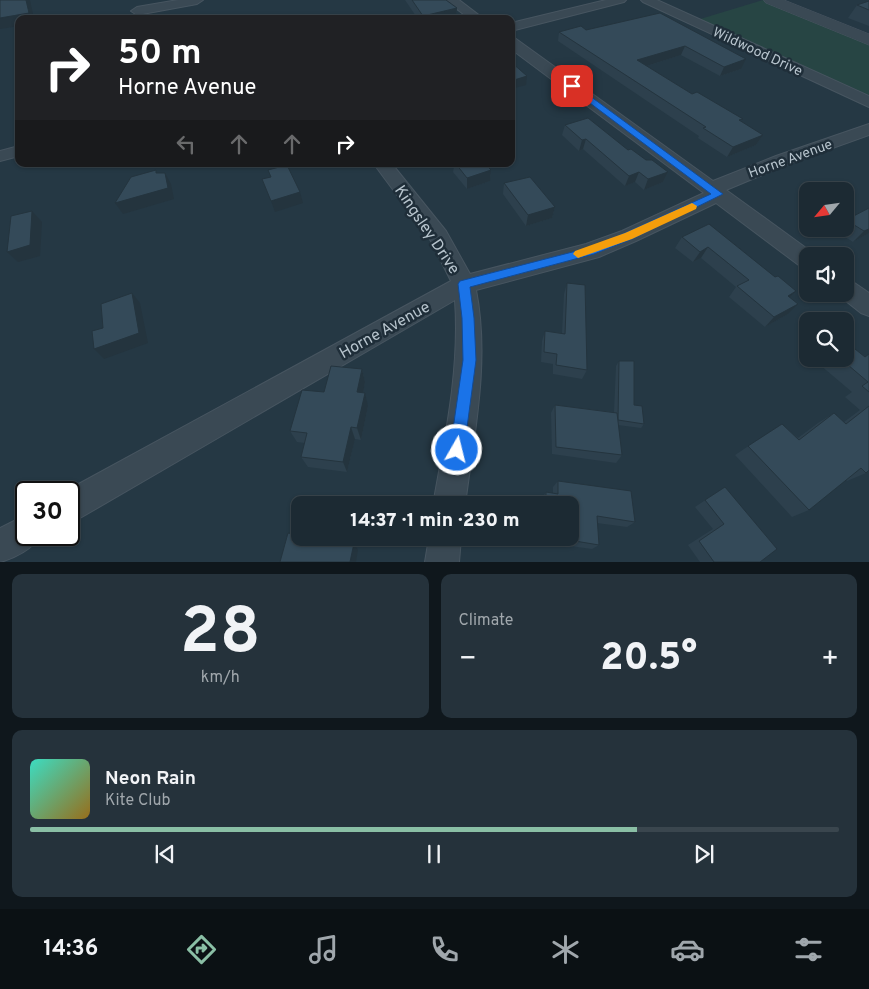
<!DOCTYPE html>
<meta charset="utf-8">
<style>
:root{--surface:#1c2a33;--page:#25323b;--text:#f1f3f6;--muted:#a0a7ac;--line:#3a464e;--accent:#8abfa5}
body{margin:0;font-family:Overpass,sans-serif;background:var(--page);color:var(--text);height:100vh;display:flex;flex-direction:column;font-size:19px;white-space:nowrap}
*{box-sizing:border-box;margin:0}
p{font-size:16px;color:var(--muted)}
.icon{flex:none;width:28px;height:28px;fill:none;stroke:currentColor;stroke-width:2;stroke-linecap:round;stroke-linejoin:round}
.map{position:relative;height:562px;overflow:hidden}
.panel{display:flex;flex-direction:column;gap:12px;padding:12px;background:#0f171c;flex:1}
.panel>*{flex:none}
.hud{position:absolute;left:15px;top:15px;width:500px;height:152px;border-radius:10px;box-shadow:0 1px 4px #0004,0 0 0 1px var(--line);background:#202124;color:#fff;overflow:hidden}
.needle{width:32px;rotate:241deg}
.controls{position:absolute;left:799px;top:182px;display:grid;gap:10px}
.controls a{display:grid;place-items:center;width:55px;height:55px;border-radius:10px;background:var(--surface);box-shadow:0 1px 4px #0004,0 0 0 1px var(--line);font-size:25px}
.speed{position:absolute;left:15px;top:481px;display:flex;gap:10px;font-size:25px;font-weight:700;text-align:center}
.speed>*{display:grid;place-content:center;width:65px;height:65px;border-radius:50%;background:var(--surface);box-shadow:0 1px 4px #0004,0 0 0 1px var(--line);line-height:1}
.speed .limit{border:2px solid #111;border-radius:8px;background:#fff;color:#111}
.pin{position:absolute;display:grid;place-items:center;width:42px;height:42px;color:#fff;margin:-21px;border-radius:10px;box-shadow:0 2px 8px #0006}
.me{position:absolute;width:55px;margin:-28px;rotate:8deg;stroke-linejoin:round;filter:drop-shadow(0 0 4px #0008)}
.turn{display:flex;align-items:center;gap:18px;height:105px;padding:0 20px;font-size:22px}
.turn .icon{width:65px;height:65px;stroke-width:2.5}
.turn b{display:block;font-size:35px;line-height:42px}
.lanes{display:flex;align-items:center;height:48px;padding:0 20px;background:#0003;justify-content:center;gap:25px;direction:ltr}
.lanes .off{opacity:.35}
.big{font-size:38px;font-weight:800;line-height:1.1}
.panel .tile{flex:1;display:flex;flex-direction:column;justify-content:center;gap:8px;min-width:0;padding:0 18px;border-radius:10px;background:var(--page)}
.panel .dial{align-items:center;gap:0}
.dial b{font-size:65px;line-height:1}
.song{display:flex;align-items:center;gap:15px}
.cover{width:60px;height:60px;border-radius:8px;background:linear-gradient(135deg,hsl(170 70% 55%),hsl(40 70% 35%))}
.played{height:5px;border-radius:2px;background:linear-gradient(90deg,var(--accent) 75%,var(--line) 75%)}
.keys{display:flex;justify-content:space-around;direction:ltr}
.heat{display:flex;justify-content:space-between;align-items:center;font-size:28px;direction:ltr}
.panel .tiles{flex:1;display:grid;gap:12px;grid-template-columns:1fr 1fr}
.tile:last-child{grid-column:span 2}
.trip{position:absolute;left:291px;top:496px;width:288px;height:50px;border-radius:10px;background:var(--surface);box-shadow:0 1px 4px #0004,0 0 0 1px var(--line);font-weight:800;line-height:50px;text-align:center}
.menu{display:flex;height:80px;justify-content:space-around;align-items:center;background:#0b1114;color:var(--muted)}
.menu .icon{width:35px;height:35px}
.menu .current{color:var(--accent)}
.menu b{font-size:22px;color:var(--text)}
.map>svg:first-child{display:block}
.green{fill:#274544}
.lines{fill:none;stroke-linecap:round;stroke-linejoin:round}
.minor-casing{stroke:#475560;stroke-width:2}
.tertiary-casing{stroke:#475560;stroke-width:1}
.minor{fill:#3a4954;fill-rule:evenodd}
.tertiary{fill:#3a4954;fill-rule:evenodd}
.wall{fill:#2d404d}
.shaded-wall{fill:#24343e}
.building{fill:#344a59;stroke:#24343e}
.route{fill:#1a73e8;stroke:#114b97}
.slow{fill:#f59e0b}
.labels{text-anchor:middle;stroke-width:5;stroke-linejoin:round;paint-order:stroke}
.far-street-label{font-size:14px;fill:#b7c4cd;stroke:#1f2e39}
.street-label{font-size:16px;fill:#b7c4cd;stroke:#1f2e39}
</style>
<div class="map">
<svg width="869" height="562" viewBox="0 0 869 562">
<rect width="100%" height="100%" fill="#253844"/>
<path class="green" d="M763 0 869 44V95L697 20Z"/>
<g class="lines">
<g class="minor-casing">
<g id="minor">
<path d="M178 0H203L197 4 137 15 131 11 137 7Z"/>
<path d="M445 0H459L484 19H470Z"/>
<path d="M606 0H626L624 2 511 31V23Z"/>
<path d="M641 0H657L869 96V107L643 2Z"/>
<path d="M511 38 516 39 713 181 776 156 869 124V135L788 164 726 190 817 256H808V268L800 266 716 203 636 241 599 257 476 290C490 361 474 434 465 505H433C445 437 460 370 455 300L80 518 69 522V492H64L451 281 431 241 374 164H392L446 231 470 274 586 244 622 231 704 193 511 49Z"/>
<path d="M19 146V156L0 161V151Z"/>
<path d="M845 279 853 282 869 293V316L861 313 837 294H845Z"/>
<path d="M26 515V535H40C35 548 13 559 0 562V528Z"/>
<path d="M429 538H461L459 562H425Z"/>
</g>
</g>
<g class="tertiary-casing">
<path id="tertiary" d="M764 0H784L869 34V45L766 3Z"/>
</g>
<use href="#minor" class="minor"/>
<use href="#tertiary" class="tertiary"/>
</g>
<g class="wall">
<path d="M405 0H446L457 8 456 18 453 19H418Z"/>
<path d="M869 1V26L848 18 857 5Z"/>
<path d="M660 13 741 69 720 76 681 55 647 66 692 94 763 135 756 145 727 157 698 138 699 136 558 41 559 32 586 30Z"/>
<path d="M565 125 628 150 668 172 663 182 644 190 635 182 625 186 583 149 579 151 562 135Z"/>
<path d="M451 164H485L491 170 490 181 467 189 453 172 454 167Z"/>
<path d="M504 183 555 207 552 218 526 226 503 194Z"/>
<path d="M846 220 869 233 853 242 836 231 838 229H845V222Z"/>
<path d="M709 224 790 298 788 314 765 327 729 297 736 287 701 258 693 262 675 248 682 237Z"/>
<path d="M567 283 587 370 582 379 553 374V364L541 362 542 341 545 331 562 333 564 294Z"/>
<path d="M869 354V470L866 473 847 481 846 480 809 510 792 517 735 455 782 424 798 438 818 423 834 413 844 422 860 410 845 397 852 392 813 359H845L865 357Z"/>
<path d="M619 361 634 405 644 424 641 428 618 425 622 455 616 463 552 454 551 413 555 405 614 412 616 366Z"/>
<path d="M362 369 365 382 363 393 368 406 361 440 355 439 347 472 308 467 301 457 305 443 297 442 290 431 324 392Z"/>
<path d="M558 481 635 522 627 527 597 523 599 545 592 549 570 546V505H542V498L546 492 553 493V487Z"/>
<path d="M725 487 760 562H700L688 545 713 529 695 507Z"/>
</g>
<g class="shaded-wall">
<path d="M26 0H30L34 19H19V26L0 29V18Z"/>
<path d="M457 8 456 18 453 19H423V16Z"/>
<path d="M685 46 681 55 634 70 637 60Z"/>
<path d="M746 59 741 69 720 76 724 67Z"/>
<path d="M527 76 526 85 511 89V81Z"/>
<path d="M763 135 756 145 727 157 733 147Z"/>
<path d="M586 139 583 149 579 151 582 140Z"/>
<path d="M491 170 490 181 467 189V178Z"/>
<path d="M639 172 635 182 625 186 629 176Z"/>
<path d="M668 172 663 182 644 190 648 179Z"/>
<path d="M165 173 171 184 174 199 123 214 115 203Z"/>
<path d="M300 192 303 203 275 212 271 201Z"/>
<path d="M555 207 552 218 526 226 528 215Z"/>
<path d="M32 211 42 222 40 256 18 262 7 252Z"/>
<path d="M869 229V233L853 242 864 231Z"/>
<path d="M708 247 701 258 693 262 700 252Z"/>
<path d="M796 291 786 301 788 296Z"/>
<path d="M132 293 140 303 148 343 104 359 94 349Z"/>
<path d="M798 304 788 314 765 327 774 317Z"/>
<path d="M362 369 365 382 361 405 357 392Z"/>
<path d="M365 393 368 406 361 440 357 428Z"/>
<path d="M351 427 355 439 347 472 343 462Z"/>
<path d="M354 543 358 550 356 562H350Z"/>
</g>
<g class="building">
<path d="M0 0H26L29 13 0 18Z"/>
<path d="M412 0H446L457 8 423 16Z"/>
<path d="M869 1V10L857 5Z"/>
<path d="M660 13 746 59 724 67 685 46 637 60 692 94 697 92 743 119 739 120 763 135 733 147 703 128 706 127 559 32 581 26 586 30Z"/>
<path d="M511 62 527 76 511 81Z"/>
<path d="M588 118 628 150 631 149 646 160H652L668 172 648 179 639 172 629 176 586 139 582 140 565 125Z"/>
<path d="M456 164H485L491 170 467 178Z"/>
<path d="M287 165 300 192 271 201 262 179 271 177 268 170Z"/>
<path d="M156 170V173H165L168 188 115 203 131 177Z"/>
<path d="M530 177 555 207 528 215 504 183Z"/>
<path d="M869 208V229L864 231 846 220Z"/>
<path d="M32 211 30 245 7 252 11 216Z"/>
<path d="M709 224 775 277 778 276 796 291 788 296 798 304 774 317 737 286 749 280 708 247 700 252 682 237Z"/>
<path d="M567 283 585 285 587 370 556 365 557 354 544 352 545 331 565 334Z"/>
<path d="M132 293 139 333 94 349 92 331 103 328 101 304Z"/>
<path d="M845 341 865 357 869 354V392L862 386 868 382 841 359H845Z"/>
<path d="M619 361H634V405L642 406 644 424 618 420Z"/>
<path d="M331 366 362 369 357 392 365 393 357 428 351 427 343 462 301 457 307 433 290 431 302 390 324 392Z"/>
<path d="M555 405 617 413 622 455 556 447Z"/>
<path d="M869 406V470L866 473 861 468 809 510 748 446 782 424 799 440 834 413 846 424Z"/>
<path d="M558 481 631 491 635 522 597 516 599 545 575 541 574 530 570 529V505H546V492L558 494Z"/>
<path d="M725 487 777 549 760 562H714L699 541 724 524 705 500Z"/>
<path d="M288 533 300 535V538H317L354 543 350 562H280Z"/>
</g>
<path class="route" d="M570 85H575L723 194 632 239 594 254 470 287 474 318 476 360 464 450 462 456 457 458 452 456 450 450 463 360 462 318 458 284 460 281 588 248 625 233 711 194 570 88Z"/>
<path class="slow" d="M692 203 697 206 696 209 632 239 578 258 573 254 575 251 625 233Z"/>
<g class="labels">
<g class="far-street-label">
<text transform="translate(758 51) rotate(25)" y="5">Wildwood Drive</text>
<text transform="translate(790 158) rotate(-20)" y="5">Horne Avenue</text>
</g>
<g class="street-label">
<text transform="translate(428 229) rotate(56)" y="6">Kingsley Drive</text>
<text transform="translate(384 329) rotate(-29)" y="6">Horne Avenue</text>
</g>
</g>
</svg>
<div class="controls">
<a><svg class="needle" viewBox="-14 -14 28 28"><path d="M0-13l5 13h-10z" fill="#e53935"/><path d="M0 13l5-13h-10z" fill="#a0a7ac"/></svg></a>
<a><svg class="icon" aria-label="sound" viewBox="0 0 24 24"><path d="M4 9h4l5-4v14l-5-4H4zM17 9q2 3 0 6"/></svg></a>
<a><svg class="icon" aria-label="search" viewBox="0 0 24 24"><circle cx="10" cy="10" r="6"/><path d="M15 15l6 6"/></svg></a>
</div>
<div class="speed"><div class="limit">30</div></div>
<div class="pin" style="left:572px;top:86px;background:#d93025"><svg class="icon" aria-label="arrive" viewBox="0 0 24 24"><path d="M6 21V4h12l-3 4 3 4H6"/></svg></div>
<svg class="me" style="left:457px;top:450px" viewBox="-20 -20 40 40"><circle r="17" fill="#1a73e8" stroke="#fff" stroke-width="3"/><path d="M0-11L8 9 0 5-8 9z" fill="#fff"/></svg>
<div class="trip">14:37 · 1 min · 230 m</div>
<div class="hud">
<div class="turn"><svg class="icon" aria-label="right" viewBox="0 0 24 24"><path d="M7 20v-9h11M14 6l5 5-5 5"/></svg><div><b>50 m</b>Horne Avenue</div></div>
<div class="lanes"><svg class="icon off" aria-label="left" viewBox="0 0 24 24"><path d="M17 20v-9H6M10 6l-5 5 5 5"/></svg><svg class="icon off" aria-label="ahead" viewBox="0 0 24 24"><path d="M12 20V5M6 11l6-6 6 6"/></svg><svg class="icon off" aria-label="ahead" viewBox="0 0 24 24"><path d="M12 20V5M6 11l6-6 6 6"/></svg><svg class="icon" aria-label="right" viewBox="0 0 24 24"><path d="M7 20v-9h11M14 6l5 5-5 5"/></svg></div>
</div>
</div>
<section class="panel">
<div class="tiles">
<div class="tile dial"><b>28</b><p>km/h</p></div>
<div class="tile"><p>Climate</p>
<div class="heat"><a>−</a><b class="big">20.5°</b><a>+</a></div>
</div>
<div class="tile">
<div class="song"><i class="cover"></i><div><b>Neon Rain</b><p>Kite Club</p></div></div>
<div class="played"></div>
<div class="keys"><svg class="icon" aria-label="previous" viewBox="0 0 24 24"><path d="M18 5L8 12l10 7zM5 5v14"/></svg><svg class="icon" aria-label="pause" viewBox="0 0 24 24"><path d="M8 5v14M16 5v14"/></svg><svg class="icon" aria-label="next" viewBox="0 0 24 24"><path d="M6 5l10 7-10 7zM19 5v14"/></svg></div>
</div>
</div>
</section>
<nav class="menu">
<b>14:36</b>
<svg class="icon current" aria-label="directions" viewBox="0 0 24 24"><path d="M12 3l9 9-9 9-9-9zM9 14v-3h6M13 9l2 2-2 2"/></svg>
<svg class="icon" aria-label="music" viewBox="0 0 24 24"><path d="M9 18V5l10-2v13"/><circle cx="6" cy="18" r="3"/><circle cx="16" cy="16" r="3"/></svg>
<svg class="icon" aria-label="phone" viewBox="0 0 24 24"><path d="M5 4h4l2 5-3 2q2 4 5 5l2-3 5 2v4C11 20 4 13 5 4z"/></svg>
<svg class="icon" aria-label="climate" viewBox="0 0 24 24"><path d="M12 3v18M4 7l16 10M4 17L20 7"/></svg>
<svg class="icon" aria-label="car" viewBox="0 0 24 24"><path d="M5 17H2v-5l4-1 3-4h7l3 4 3 1v5h-3M9 17h6M6 11h13"/><circle cx="7" cy="17" r="2"/><circle cx="17" cy="17" r="2"/></svg>
<svg class="icon" aria-label="filters" viewBox="0 0 24 24"><path d="M4 7h16M4 17h16"/><circle cx="9" cy="7" r="2"/><circle cx="15" cy="17" r="2"/></svg>
</nav>
